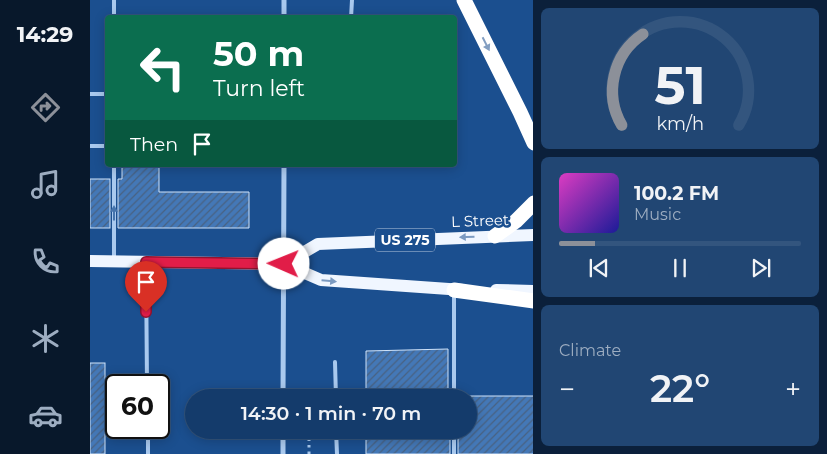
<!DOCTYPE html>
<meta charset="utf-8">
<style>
:root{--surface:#143b6b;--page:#214673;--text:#f1f3f6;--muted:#9dadc1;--line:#33557e;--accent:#8c9099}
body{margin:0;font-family:Montserrat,sans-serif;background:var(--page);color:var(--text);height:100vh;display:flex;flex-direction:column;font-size:19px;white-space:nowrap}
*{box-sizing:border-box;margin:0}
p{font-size:16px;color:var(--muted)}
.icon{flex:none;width:28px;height:28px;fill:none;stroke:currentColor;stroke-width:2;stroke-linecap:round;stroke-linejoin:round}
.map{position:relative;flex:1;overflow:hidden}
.side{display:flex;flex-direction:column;gap:8px;padding:8px;background:#0b203b;width:294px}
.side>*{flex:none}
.hud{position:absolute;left:15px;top:15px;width:352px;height:152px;border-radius:5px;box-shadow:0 2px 12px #0003,0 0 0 1px var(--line);background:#0b6e4f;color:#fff;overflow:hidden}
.speed{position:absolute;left:15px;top:374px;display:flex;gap:10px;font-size:25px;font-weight:700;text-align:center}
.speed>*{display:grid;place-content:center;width:65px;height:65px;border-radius:50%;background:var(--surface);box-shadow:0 2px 12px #0003,0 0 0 1px var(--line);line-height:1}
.speed .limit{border:2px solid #111;border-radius:8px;background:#fff;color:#111}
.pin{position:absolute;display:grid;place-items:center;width:42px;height:42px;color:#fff;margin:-51px -21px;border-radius:50% 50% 50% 0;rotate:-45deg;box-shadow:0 0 5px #0007}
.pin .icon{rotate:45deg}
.me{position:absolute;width:55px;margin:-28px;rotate:271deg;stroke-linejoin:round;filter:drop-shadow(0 0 4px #0008)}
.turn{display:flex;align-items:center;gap:18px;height:105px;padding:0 25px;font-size:22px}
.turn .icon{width:65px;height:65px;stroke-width:2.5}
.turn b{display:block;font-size:35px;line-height:42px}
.then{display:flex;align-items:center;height:48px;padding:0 25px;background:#0003;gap:10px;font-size:19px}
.big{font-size:38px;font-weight:600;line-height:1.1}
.side .card{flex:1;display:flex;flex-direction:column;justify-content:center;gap:8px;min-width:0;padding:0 18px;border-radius:8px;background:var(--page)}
.side .dial{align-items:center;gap:0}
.dial svg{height:130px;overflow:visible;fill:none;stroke:var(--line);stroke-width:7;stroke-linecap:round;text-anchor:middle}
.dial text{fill:var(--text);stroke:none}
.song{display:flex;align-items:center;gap:15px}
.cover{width:60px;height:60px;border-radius:8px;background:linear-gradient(135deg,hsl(310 70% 55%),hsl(240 70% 35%))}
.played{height:5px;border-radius:2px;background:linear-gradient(90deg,var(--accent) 15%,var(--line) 15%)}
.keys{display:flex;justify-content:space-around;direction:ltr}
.heat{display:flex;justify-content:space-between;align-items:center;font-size:28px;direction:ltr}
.trip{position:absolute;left:95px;top:389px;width:292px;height:50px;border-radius:25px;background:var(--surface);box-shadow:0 2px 12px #0003,0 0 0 1px var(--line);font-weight:600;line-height:50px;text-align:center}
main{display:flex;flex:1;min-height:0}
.dock{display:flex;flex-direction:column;width:90px;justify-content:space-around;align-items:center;background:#08182b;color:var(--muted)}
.dock .icon{width:35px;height:35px}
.dock .selected{color:var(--accent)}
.dock b{font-size:22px;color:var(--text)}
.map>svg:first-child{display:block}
.building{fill:url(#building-hatch);stroke:#cfe3fa}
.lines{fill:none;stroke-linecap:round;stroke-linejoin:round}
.path{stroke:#a9c9ee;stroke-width:3;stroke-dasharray:2.5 4;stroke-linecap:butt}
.service{stroke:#a9c9ee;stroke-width:4}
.minor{stroke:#a9c9ee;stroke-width:5}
.primary{stroke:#f0f6ff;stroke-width:12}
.motorway{stroke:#fff;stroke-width:15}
.oneway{fill:#829ec1}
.oneway2{fill:#4674ac}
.oneway3{fill:#7b9ac1}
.route-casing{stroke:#92132f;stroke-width:12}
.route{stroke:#e11d48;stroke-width:9}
.labels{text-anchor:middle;stroke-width:5;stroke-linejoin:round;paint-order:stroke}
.shield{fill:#1b4f8f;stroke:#bbcadd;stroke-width:1}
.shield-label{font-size:14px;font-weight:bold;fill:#fff}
.street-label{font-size:15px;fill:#fff;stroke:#1b4f8f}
</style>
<main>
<nav class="dock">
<b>14:29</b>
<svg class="icon selected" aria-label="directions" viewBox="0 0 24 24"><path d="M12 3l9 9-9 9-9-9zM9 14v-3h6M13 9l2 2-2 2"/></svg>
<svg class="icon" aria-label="music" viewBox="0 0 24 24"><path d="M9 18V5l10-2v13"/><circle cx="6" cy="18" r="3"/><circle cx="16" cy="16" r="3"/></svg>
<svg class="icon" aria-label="phone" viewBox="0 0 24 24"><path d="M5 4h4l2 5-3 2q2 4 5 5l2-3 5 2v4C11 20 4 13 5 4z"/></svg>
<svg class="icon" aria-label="climate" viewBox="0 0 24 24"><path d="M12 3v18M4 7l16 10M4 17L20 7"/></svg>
<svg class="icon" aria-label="car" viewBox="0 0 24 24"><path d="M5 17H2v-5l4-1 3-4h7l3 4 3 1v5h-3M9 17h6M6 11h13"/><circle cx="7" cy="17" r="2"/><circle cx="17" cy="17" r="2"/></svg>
</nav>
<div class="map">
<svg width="444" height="454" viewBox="0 0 444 454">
<defs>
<pattern id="building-hatch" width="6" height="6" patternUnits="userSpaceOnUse" patternTransform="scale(1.25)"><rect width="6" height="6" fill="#4478b7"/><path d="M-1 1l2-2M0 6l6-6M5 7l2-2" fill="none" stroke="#486282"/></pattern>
</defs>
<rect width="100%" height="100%" fill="#1b4f8f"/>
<g class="building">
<path d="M32 165H69V192H159V228H28V179H32Z"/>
<rect x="0" y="179" width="20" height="49"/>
<path d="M358 349V398H276V351Z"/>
<rect x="0" y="363" width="15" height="91"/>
<path d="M379 396H444V454H368V430H379Z"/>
<rect x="276" y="430" width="84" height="24"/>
</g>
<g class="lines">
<path class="path" d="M219 454V430"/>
<g class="service">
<path d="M24 0V18"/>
<path d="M261 18 262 0"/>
<path d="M0 94H18"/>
<path d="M0 146H18"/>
<path d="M24 165V259"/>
<path d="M56 264 57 385"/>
<path d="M364 292V398"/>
<path d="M245 362 246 398"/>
<path d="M58 428V454"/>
<path d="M246 430 247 454"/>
<path d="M364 430V454"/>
</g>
<g class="minor">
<path d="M194 18V0"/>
<path d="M193 398 194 165"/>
<path d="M193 454V430"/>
</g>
<g class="primary">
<path d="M0 261 194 264 231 280 373 290"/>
<path d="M194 264 228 244 444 235"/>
<path d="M406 290 444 291"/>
</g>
<g class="motorway">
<path d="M374 0 430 112 444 143"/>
<path d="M405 236 426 221 444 203"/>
<path d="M364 290 444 301"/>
</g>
</g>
<defs><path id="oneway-solid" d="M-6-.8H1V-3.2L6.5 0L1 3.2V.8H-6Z" transform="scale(1.25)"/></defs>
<use class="oneway" href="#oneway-solid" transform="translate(396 44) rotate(63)"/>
<use class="oneway2" href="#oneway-solid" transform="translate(24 213) rotate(-90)"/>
<g class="oneway3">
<use href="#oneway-solid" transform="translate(377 237) rotate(178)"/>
<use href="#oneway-solid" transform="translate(239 281) rotate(5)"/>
</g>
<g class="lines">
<g class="route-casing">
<path id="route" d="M56 312V262L194 264"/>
</g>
<use href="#route" class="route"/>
</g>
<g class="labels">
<rect class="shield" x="285" y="228.5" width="60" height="23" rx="4"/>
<g class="shield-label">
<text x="315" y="245">US 275</text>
</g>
<g class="street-label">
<text transform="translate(390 221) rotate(-2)" y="5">L Street</text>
</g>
</g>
</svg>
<div class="speed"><div class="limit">60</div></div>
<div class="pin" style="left:56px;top:312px;background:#d93025"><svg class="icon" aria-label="arrive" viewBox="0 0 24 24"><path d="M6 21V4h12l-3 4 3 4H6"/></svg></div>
<svg class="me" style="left:194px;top:264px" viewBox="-20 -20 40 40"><circle r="19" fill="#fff"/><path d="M0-13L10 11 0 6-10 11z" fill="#e11d48"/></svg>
<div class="trip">14:30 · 1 min · 70 m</div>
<div class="hud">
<div class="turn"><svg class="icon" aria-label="left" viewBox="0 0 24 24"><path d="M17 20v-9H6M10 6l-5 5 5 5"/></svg><div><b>50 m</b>Turn left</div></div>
<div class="then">Then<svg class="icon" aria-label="arrive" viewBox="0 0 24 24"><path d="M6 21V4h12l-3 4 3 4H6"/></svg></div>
</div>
</div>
<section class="side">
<div class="card dial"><svg viewBox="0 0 100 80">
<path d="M14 69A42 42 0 1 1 86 69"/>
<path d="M14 69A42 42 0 0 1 27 13" stroke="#8c9099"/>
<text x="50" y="56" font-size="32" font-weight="700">51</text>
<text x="50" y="72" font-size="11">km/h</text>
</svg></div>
<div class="card">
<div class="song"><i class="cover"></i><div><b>100.2 FM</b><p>Music</p></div></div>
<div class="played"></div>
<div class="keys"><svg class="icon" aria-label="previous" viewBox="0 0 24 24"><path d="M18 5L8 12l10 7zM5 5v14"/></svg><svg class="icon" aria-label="pause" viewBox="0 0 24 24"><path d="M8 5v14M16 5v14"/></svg><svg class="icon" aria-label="next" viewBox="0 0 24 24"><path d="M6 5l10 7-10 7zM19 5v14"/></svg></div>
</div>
<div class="card"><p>Climate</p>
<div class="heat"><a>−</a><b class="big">22°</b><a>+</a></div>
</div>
</section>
</main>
